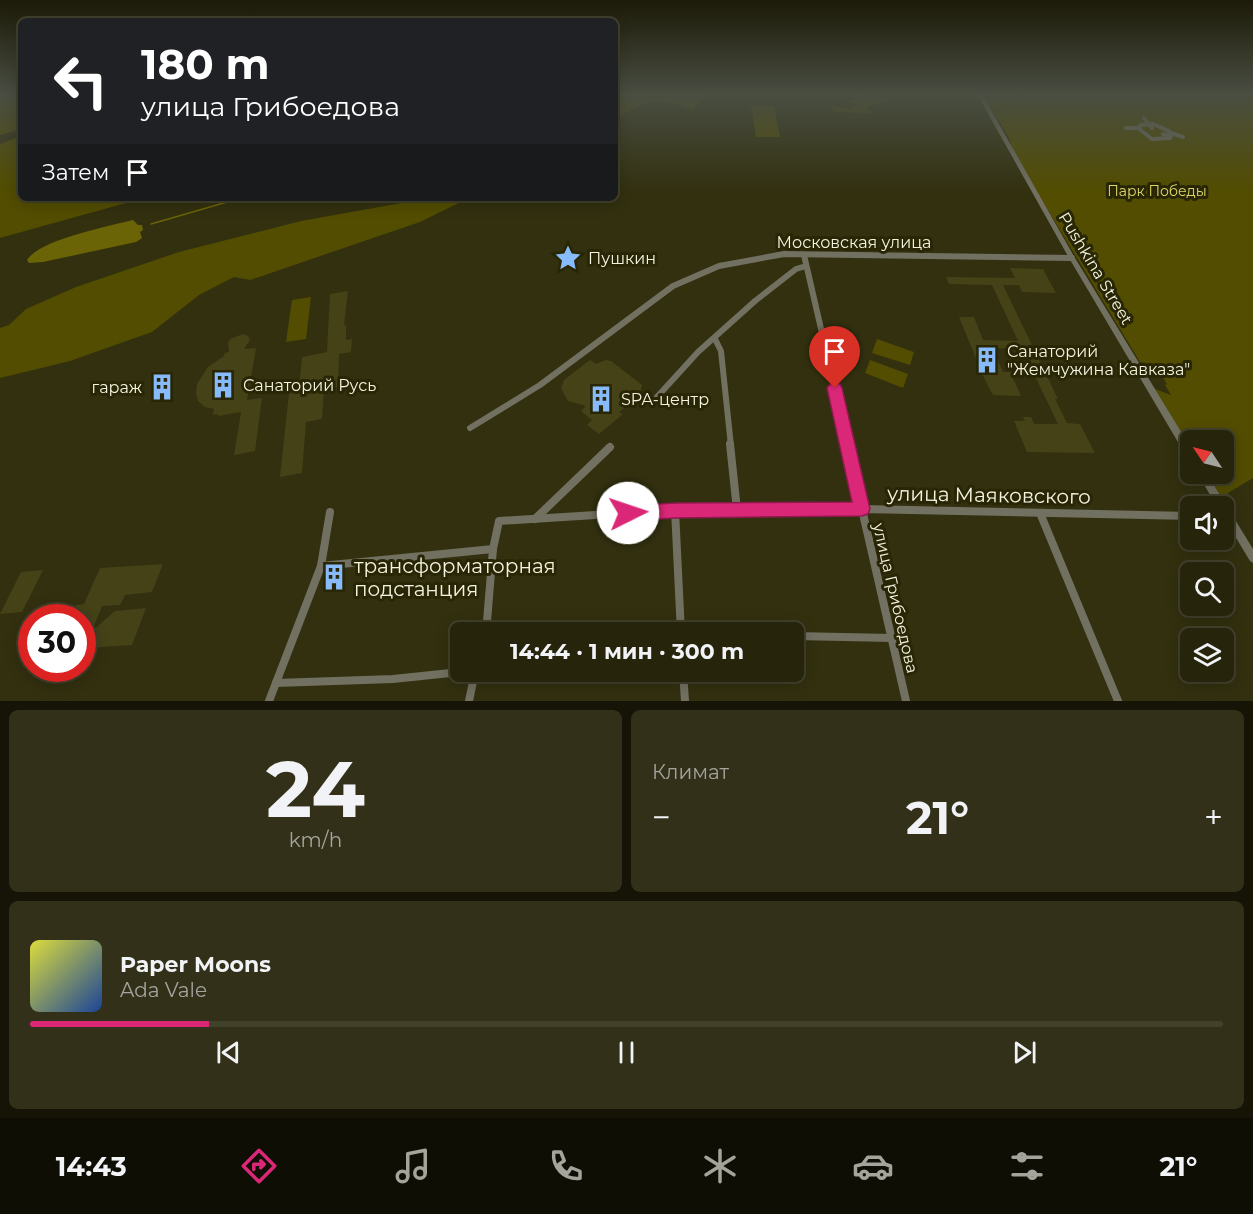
<!DOCTYPE html>
<html lang="ru">
<meta charset="utf-8">
<style>
:root{--surface:#26240b;--page:#323019;--text:#f1f3f6;--muted:#a4a49d;--line:#42412c;--accent:#db2777}
body{margin:0;font-family:Montserrat,sans-serif;background:var(--page);color:var(--text);height:100vh;display:flex;flex-direction:column;font-size:22px;white-space:nowrap}
*{box-sizing:border-box;margin:0}
p{font-size:20px;color:var(--muted)}
.icon{flex:none;width:33px;height:33px;fill:none;stroke:currentColor;stroke-width:2;stroke-linecap:round;stroke-linejoin:round}
.map{position:relative;height:701px;overflow:hidden}
.panel{display:flex;flex-direction:column;gap:9px;padding:9px;background:#151406;flex:1}
.panel>*{flex:none}
.banner{position:absolute;left:18px;top:18px;width:600px;height:183px;border-radius:9px;box-shadow:0 3px 15px #0003,0 0 0 2px var(--line);background:#202124;color:#fff;overflow:hidden}
.needle{width:39px;rotate:305deg}
.fabs{position:absolute;left:1180px;top:430px;display:grid;gap:12px}
.fabs a{display:grid;place-items:center;width:54px;height:54px;border-radius:9px;background:var(--surface);box-shadow:0 3px 15px #0003,0 0 0 2px var(--line);font-size:30px}
.speed{position:absolute;left:18px;top:604px;display:flex;gap:12px;font-size:30px;font-weight:700;text-align:center}
.speed>*{display:grid;place-content:center;width:78px;height:78px;border-radius:50%;background:var(--surface);box-shadow:0 3px 15px #0003,0 0 0 2px var(--line);line-height:1}
.speed .limit{border:9px solid #d22;background:#fff;color:#111}
.pin{position:absolute;display:grid;place-items:center;width:51px;height:51px;color:#fff;margin:-62px -26px;border-radius:50% 50% 50% 0;rotate:-45deg;box-shadow:0 0 6px #0007}
.pin .icon{rotate:45deg}
.me{position:absolute;width:66px;margin:-33px;rotate:86deg;stroke-linejoin:round;filter:drop-shadow(0 0 4px #0008)}
.turn{display:flex;align-items:center;gap:21px;height:126px;padding:0 24px;font-size:27px}
.turn .icon{width:78px;height:78px;stroke-width:2.5}
.turn b{display:block;font-size:42px;line-height:51px}
.then{display:flex;align-items:center;height:57px;padding:0 24px;background:#0003;gap:12px;font-size:22px}
.big{font-size:45px;font-weight:700;line-height:1.1}
.panel .card{flex:1;display:flex;flex-direction:column;justify-content:center;gap:9px;min-width:0;padding:0 21px;border-radius:9px;background:var(--page)}
.panel .dial{align-items:center;gap:0}
.dial b{font-size:78px;line-height:1}
.song{display:flex;align-items:center;gap:18px}
.cover{width:72px;height:72px;border-radius:9px;background:linear-gradient(135deg,hsl(60 70% 55%),hsl(220 70% 35%))}
.played{height:6px;border-radius:3px;background:linear-gradient(90deg,var(--accent) 15%,var(--line) 15%)}
.keys{display:flex;justify-content:space-around;direction:ltr}
.heat{display:flex;justify-content:space-between;align-items:center;font-size:33px;direction:ltr}
.panel .tiles{flex:1;display:grid;gap:9px;grid-template-columns:1fr 1fr}
.card:last-child{grid-column:span 2}
.trip{position:absolute;left:450px;top:622px;width:354px;height:60px;border-radius:9px;background:var(--surface);box-shadow:0 3px 15px #0003,0 0 0 2px var(--line);font-weight:700;line-height:60px;text-align:center}
.menu{display:flex;height:96px;justify-content:space-around;align-items:center;background:#0f0e04;color:var(--muted)}
.menu .icon{width:42px;height:42px}
.menu .active{color:var(--accent)}
.menu b{font-size:27px;color:var(--text)}
.map>svg:first-child{display:block}
.green{fill:#524d00}
.water{fill:#6a6406}
.lines{fill:none;stroke-linecap:round;stroke-linejoin:round}
.stream{stroke:#6a6406;stroke-width:1.5}
.building{fill:#454218}
.pedestrian{stroke:#717061;stroke-width:4}
.minor-far1{stroke:#717061;stroke-width:6}
.minor{stroke:#717061;stroke-width:8}
.tertiary{fill:#717061;fill-rule:evenodd}
.route{fill:#db2777;stroke:#8e194d;stroke-width:1.5}
.labels{text-anchor:middle;stroke-width:6;stroke-linejoin:round;paint-order:stroke}
.far-park-label{font-size:14px;fill:#ded667;stroke:#282605}
.street-label{font-size:16px;fill:#f4f3e0;stroke:#282605}
.poi-label{font-size:16px;fill:#f4f3e0;stroke:#282605;text-anchor:start}
.near-street-label{font-size:20px;fill:#f4f3e0;stroke:#282605}
.near-poi-label{font-size:20px;fill:#f4f3e0;stroke:#282605;text-anchor:start}
</style>
<div class="map">
<svg width="1253" height="701" viewBox="0 0 1253 701">
<rect width="100%" height="100%" fill="#32300f"/>
<g class="green">
<path d="M0 94H21V129L0 135Z"/>
<path d="M615 94H708L692 110C657 97 646 100 615 119Z"/>
<path d="M854 94H863L871 98 875 95 888 96 889 101 867 107V110L876 113 835 112 831 109 832 106 852 109 851 106 860 105 844 101 855 100Z"/>
<path d="M982 94H1251L1253 96V478L1228 493 1229 509H1226L1206 474H1224V441H1191V449L1155 389 1171 395 1165 385 1167 384 1155 365 1140 362 1014 154 1009 138Z"/>
<path d="M751 106H774L780 137H756Z"/>
<path d="M21 136V198H144L0 238V144Z"/>
<path d="M429 198H469L420 222 250 280 234 277 199 295 152 332 70 361 0 378V328L9 325 26 309 76 287 179 252 301 221Z"/>
<path d="M311 297 306 339 286 342 292 300Z"/>
<path d="M877 339 914 352 910 365 872 353Z"/>
<path d="M870 360 908 374 903 388 865 373Z"/>
</g>
<path class="water" d="M133 220 138 225H142L143 230 140 232 142 238 136 242 43 262 29 263 27 260C39 240 109 226 133 220Z"/>
<g class="lines">
<path class="stream" d="M151 224 241 198"/>
</g>
<g class="building">
<path d="M1010 268 1043 269 1056 293 1022 292 1019 285H1003L1058 399H1055L1067 423 1080 424 1095 453 1027 452 1014 421H1025L1023 417H1031L1034 424H1058L1022 349 993 348 1003 372H1010L1021 396 993 395 984 378 959 317H974L983 340 1018 341 992 285 949 284 946 277 1015 278Z"/>
<path d="M348 291 344 325H346V340L352 339 351 352 339 354 338 387 324 389 322 419 306 422 302 473 280 477 289 393 299 391 302 357 327 352 330 294Z"/>
<path d="M243 334 248 336 250 340 244 349 256 348 247 400 262 398 255 451 234 455 241 412 218 416V414L213 415 214 409 205 407 198 401 196 393 197 384 208 367 224 356 225 353 229 352 228 343 230 339Z"/>
<path d="M590 360 596 364 606 360 611 361 642 385 640 395 619 412 623 414 599 434 587 425 592 420 581 411 586 406 568 401 561 388 564 380Z"/>
<path d="M164 376H173L160 397H151Z"/>
<path d="M163 564 152 592 125 595 120 605 102 606 92 631 115 611 146 608 132 645 85 648 82 654V618H70L76 605 84 604 100 568Z"/>
<path d="M43 570 22 612 0 614 21 572Z"/>
</g>
<g class="lines">
<g class="pedestrian">
<path d="M1144 118 1152 128"/>
<path d="M1153 124 1169 131 1170 138 1152 139 1138 128 1141 125Z"/>
<path d="M1126 128H1138"/>
<path d="M1171 133 1183 137"/>
<path d="M1163 134 1171 136"/>
</g>
<g class="minor-far1">
<path d="M804 255 848 446"/>
<path d="M715 339 721 351 731 446"/>
<path d="M657 397 698 352 755 301 796 269 806 266"/>
<path d="M470 428 540 385 673 286 719 266 784 254 1072 258"/>
</g>
<g class="minor">
<path d="M730 444 737 510"/>
<path d="M847 444 906 701"/>
<path d="M675 510 681 633"/>
<path d="M1040 513 1118 701"/>
<path d="M535 519 610 447"/>
<path d="M321 566 493 549"/>
<path d="M486 633 493 549 499 521 675 510 862 509 1191 516"/>
<path d="M794 636 892 638"/>
<path d="M683 672 685 701"/>
<path d="M276 683 393 679 460 672"/>
<path d="M269 701 321 566 330 512"/>
<path d="M469 701 475 672"/>
</g>
<g class="tertiary">
<path d="M977 94H982L1075 258 1191 448V460L1188 459 1069 258Z"/>
<path d="M1198 474H1207L1253 549V563L1250 561 1224 518V507H1217Z"/>
</g>
</g>
<linearGradient id="sky" x2="0" y2="1"><stop stop-color="#1c1a08"/><stop offset="0.49" stop-color="#494e42"/><stop offset="1" stop-color="#494e42" stop-opacity="0"/></linearGradient>
<rect width="1253" height="192" fill="url(#sky)"/>
<path class="route" d="M835 383 840 384 842 388 870 509 868 514 862 516 675 518 628 521 623 518 620 513 623 508 628 506 675 503 852 502 827 388 830 384Z"/>
<defs>
<g id="sight-bare" transform="scale(2.07)"><path d="M0-6L1.8-2.2L6-1.7L2.9 1.2L3.7 5.4L0 3.3L-3.7 5.4L-2.9 1.2L-6-1.7L-1.8-2.2Z" fill="#88bbfc" stroke="#282605" stroke-width="2.5" paint-order="stroke"/></g>
<g id="building-bare" transform="scale(2.07)"><path d="M-4-6H4V6H1V3H-1V6H-4ZM-2.5-4.3h1.7v1.8h-1.7ZM.8-4.3h1.7v1.8H.8ZM-2.5-1h1.7V.8h-1.7ZM.8-1h1.7V.8H.8Z" fill="#88bbfc" stroke="#282605" stroke-width="2.5" paint-order="stroke"/></g>
</defs>
<g fill-rule="evenodd">
<use href="#sight-bare" x="568" y="258"/>
<use href="#building-bare" x="987" y="360"/>
<use href="#building-bare" x="223" y="385"/>
<use href="#building-bare" x="162" y="387"/>
<use href="#building-bare" x="601" y="399"/>
<use href="#building-bare" x="334" y="577"/>
</g>
<g class="labels">
<g class="far-park-label">
<text x="1157" y="196">Парк Победы</text>
</g>
<g class="street-label">
<text x="854" y="248">Московская улица</text>
<text transform="translate(1096 268) rotate(59)" y="6">Pushkina Street</text>
<text transform="translate(896 598) rotate(77)" y="6">улица Грибоедова</text>
</g>
<g class="poi-label">
<text x="588" y="264">Пушкин</text>
<text x="1007" y="357">Санаторий<tspan x="1007" dy="18">"Жемчужина Кавказа"</tspan></text>
<text x="243" y="391">Санаторий Русь</text>
<text x="142" y="393" text-anchor="end">гараж</text>
<text x="621" y="405">SPA-центр</text>
</g>
<g class="near-street-label">
<text transform="translate(989 495) rotate(1)" y="7">улица Маяковского</text>
</g>
<g class="near-poi-label">
<text x="354" y="573">трансформаторная<tspan x="354" dy="23">подстанция</tspan></text>
</g>
</g>
</svg>
<div class="fabs">
<a><svg class="needle" viewBox="-14 -14 28 28"><path d="M0-13l5 13h-10z" fill="#e53935"/><path d="M0 13l5-13h-10z" fill="#a4a49d"/></svg></a>
<a><svg class="icon" aria-label="sound" viewBox="0 0 24 24"><path d="M4 9h4l5-4v14l-5-4H4zM17 9q2 3 0 6"/></svg></a>
<a><svg class="icon" aria-label="search" viewBox="0 0 24 24"><circle cx="10" cy="10" r="6"/><path d="M15 15l6 6"/></svg></a>
<a><svg class="icon" aria-label="layers" viewBox="0 0 24 24"><path d="M12 4l9 5-9 5-9-5zM3 14l9 5 9-5"/></svg></a>
</div>
<div class="speed"><div class="limit">30</div></div>
<div class="pin" style="left:835px;top:388px;background:#d93025"><svg class="icon" aria-label="arrive" viewBox="0 0 24 24"><path d="M6 21V4h12l-3 4 3 4H6"/></svg></div>
<svg class="me" style="left:628px;top:513px" viewBox="-20 -20 40 40"><circle r="19" fill="#fff"/><path d="M0-13L10 11 0 6-10 11z" fill="#db2777"/></svg>
<div class="trip">14:44 · 1 мин · 300 m</div>
<div class="banner">
<div class="turn"><svg class="icon" aria-label="left" viewBox="0 0 24 24"><path d="M17 20v-9H6M10 6l-5 5 5 5"/></svg><div><b>180 m</b>улица Грибоедова</div></div>
<div class="then">Затем<svg class="icon" aria-label="arrive" viewBox="0 0 24 24"><path d="M6 21V4h12l-3 4 3 4H6"/></svg></div>
</div>
</div>
<section class="panel">
<div class="tiles">
<div class="card dial"><b>24</b><p>km/h</p></div>
<div class="card"><p>Климат</p>
<div class="heat"><a>−</a><b class="big">21°</b><a>+</a></div>
</div>
<div class="card">
<div class="song"><i class="cover"></i><div><b>Paper Moons</b><p>Ada Vale</p></div></div>
<div class="played"></div>
<div class="keys"><svg class="icon" aria-label="previous" viewBox="0 0 24 24"><path d="M18 5L8 12l10 7zM5 5v14"/></svg><svg class="icon" aria-label="pause" viewBox="0 0 24 24"><path d="M8 5v14M16 5v14"/></svg><svg class="icon" aria-label="next" viewBox="0 0 24 24"><path d="M6 5l10 7-10 7zM19 5v14"/></svg></div>
</div>
</div>
</section>
<nav class="menu">
<b>14:43</b>
<svg class="icon active" aria-label="directions" viewBox="0 0 24 24"><path d="M12 3l9 9-9 9-9-9zM9 14v-3h6M13 9l2 2-2 2"/></svg>
<svg class="icon" aria-label="music" viewBox="0 0 24 24"><path d="M9 18V5l10-2v13"/><circle cx="6" cy="18" r="3"/><circle cx="16" cy="16" r="3"/></svg>
<svg class="icon" aria-label="phone" viewBox="0 0 24 24"><path d="M5 4h4l2 5-3 2q2 4 5 5l2-3 5 2v4C11 20 4 13 5 4z"/></svg>
<svg class="icon" aria-label="climate" viewBox="0 0 24 24"><path d="M12 3v18M4 7l16 10M4 17L20 7"/></svg>
<svg class="icon" aria-label="car" viewBox="0 0 24 24"><path d="M5 17H2v-5l4-1 3-4h7l3 4 3 1v5h-3M9 17h6M6 11h13"/><circle cx="7" cy="17" r="2"/><circle cx="17" cy="17" r="2"/></svg>
<svg class="icon" aria-label="filters" viewBox="0 0 24 24"><path d="M4 7h16M4 17h16"/><circle cx="9" cy="7" r="2"/><circle cx="15" cy="17" r="2"/></svg>
<b>21°</b>
</nav>
